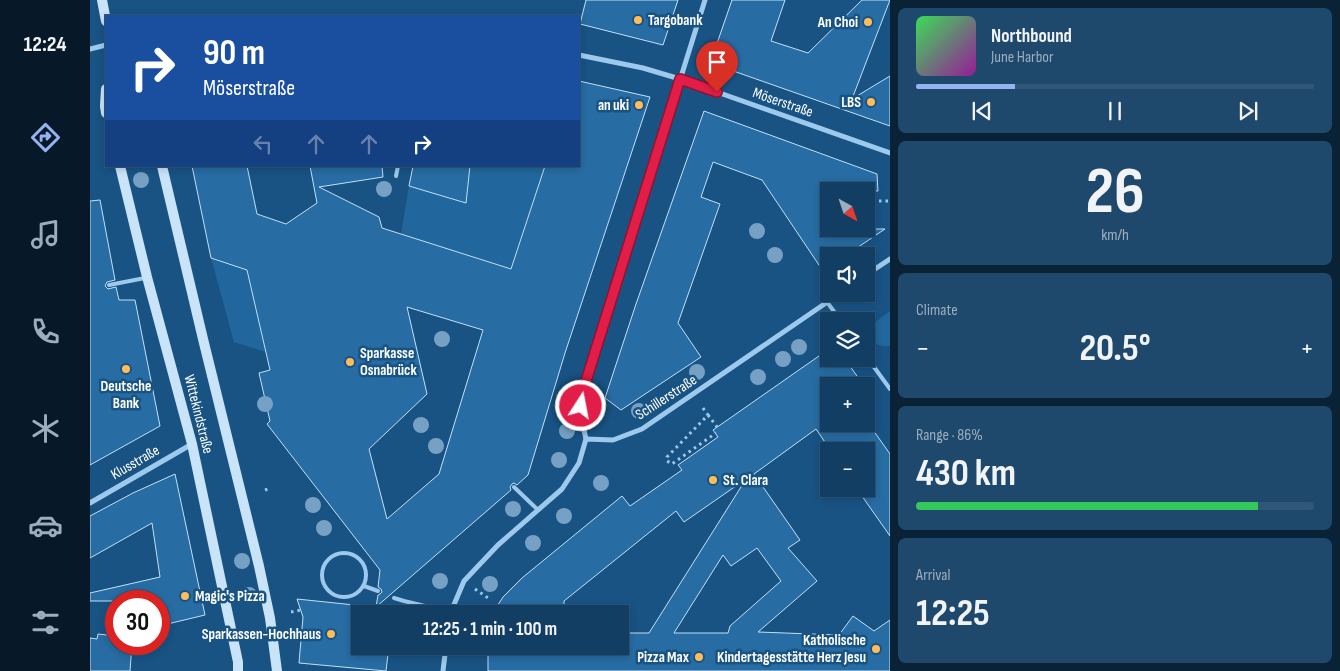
<!DOCTYPE html>
<meta charset="utf-8">
<style>
:root{--surface:#123e63;--page:#1f496c;--text:#f1f3f6;--muted:#9caebe;--line:#315778;--accent:#95b2f1}
body{margin:0;font-family:"Sofia Sans Condensed",sans-serif;background:var(--page);color:var(--text);height:100vh;display:flex;flex-direction:column;font-size:19px;white-space:nowrap}
*{box-sizing:border-box;margin:0}
p{font-size:16px;color:var(--muted)}
.icon{flex:none;width:28px;height:28px;fill:none;stroke:currentColor;stroke-width:2;stroke-linecap:round;stroke-linejoin:round}
.map{position:relative;flex:1;overflow:hidden}
.drawer{display:flex;flex-direction:column;gap:8px;padding:8px;background:#0a2236;width:450px}
.drawer>*{flex:none}
.top-card{position:absolute;left:15px;top:15px;width:475px;height:152px;border-radius:0px;box-shadow:0 2px 8px #0003,0 0 0 1px var(--line);background:#1a4fa0;color:#fff;overflow:hidden}
.needle{width:32px;rotate:140deg}
.tools{position:absolute;left:730px;top:182px;display:grid;gap:10px}
.tools a{display:grid;place-items:center;width:55px;height:55px;border-radius:0px;background:var(--surface);box-shadow:0 2px 8px #0003,0 0 0 1px var(--line);font-size:25px}
.speed{position:absolute;left:15px;top:590px;display:flex;gap:10px;font-size:25px;font-weight:700;text-align:center}
.speed>*{display:grid;place-content:center;width:65px;height:65px;border-radius:50%;background:var(--surface);box-shadow:0 2px 8px #0003,0 0 0 1px var(--line);line-height:1}
.speed .limit{border:8px solid #d22;background:#fff;color:#111}
.pin{position:absolute;display:grid;place-items:center;width:42px;height:42px;color:#fff;margin:-51px -21px;border-radius:50% 50% 50% 0;rotate:-45deg;box-shadow:0 0 5px #0007}
.pin .icon{rotate:45deg}
.me{position:absolute;width:55px;margin:-28px;rotate:11deg;stroke-linejoin:round;filter:drop-shadow(0 0 4px #0008)}
.turn{display:flex;align-items:center;gap:18px;height:105px;padding:0 15px;font-size:22px}
.turn .icon{width:65px;height:65px;stroke-width:2.5}
.turn b{display:block;font-size:35px;line-height:42px}
.lanes{display:flex;align-items:center;height:48px;padding:0 15px;background:#0003;justify-content:center;gap:25px;direction:ltr}
.lanes .off{opacity:.35}
.big{font-size:38px;font-weight:700;line-height:1.1}
.drawer .widget{flex:1;display:flex;flex-direction:column;justify-content:center;gap:8px;min-width:0;padding:0 18px;border-radius:8px;background:var(--page)}
.drawer .dial{align-items:center;gap:0}
.dial b{font-size:65px;line-height:1}
.song{display:flex;align-items:center;gap:15px}
.cover{width:60px;height:60px;border-radius:8px;background:linear-gradient(135deg,hsl(130 70% 55%),hsl(300 70% 35%))}
.played{height:5px;border-radius:2px;background:linear-gradient(90deg,var(--accent) 25%,var(--line) 25%)}
.keys{display:flex;justify-content:space-around;direction:ltr}
.heat{display:flex;justify-content:space-between;align-items:center;font-size:28px;direction:ltr}
.charge{height:8px;border-radius:4px;background:linear-gradient(90deg,#34c759 86%,var(--line) 0)}
.trip{position:absolute;left:261px;top:605px;width:278px;height:50px;border-radius:0px;background:var(--surface);box-shadow:0 2px 8px #0003,0 0 0 1px var(--line);font-weight:700;line-height:50px;text-align:center}
main{display:flex;flex:1;min-height:0}
.menu{display:flex;flex-direction:column;width:90px;justify-content:space-around;align-items:center;background:#071928;color:var(--muted)}
.menu .icon{width:35px;height:35px}
.menu .active{color:var(--accent)}
.menu b{font-size:22px;color:var(--text)}
.map>svg:first-child{display:block}
.green{fill:#21679d}
.building{fill:#276ca3;stroke:#c2e1f9;fill-rule:evenodd}
.lines{fill:none;stroke-linecap:round;stroke-linejoin:round}
.path{stroke:#9dcaec;stroke-width:3;stroke-dasharray:2.5 4;stroke-linecap:butt}
.lane{stroke:#9dcaec;stroke-width:4}
.street{stroke:#9dcaec;stroke-width:5}
.secondary{stroke:#c9e3f9;stroke-width:10}
.tree{fill:#76a1c4}
.route-casing{stroke:#92132f;stroke-width:12}
.route{stroke:#e11d48;stroke-width:9}
.poi-dot{fill:#ffbc58;stroke:#185384;stroke-width:2}
.labels{text-anchor:middle;stroke-width:5;stroke-linejoin:round;paint-order:stroke}
.poi-label{font-size:15px;font-weight:bold;fill:#fff;stroke:#185384;text-anchor:end}
.street-label{font-size:15px;fill:#fff;stroke:#185384}
</style>
<main>
<nav class="menu">
<b>12:24</b>
<svg class="icon active" aria-label="directions" viewBox="0 0 24 24"><path d="M12 3l9 9-9 9-9-9zM9 14v-3h6M13 9l2 2-2 2"/></svg>
<svg class="icon" aria-label="music" viewBox="0 0 24 24"><path d="M9 18V5l10-2v13"/><circle cx="6" cy="18" r="3"/><circle cx="16" cy="16" r="3"/></svg>
<svg class="icon" aria-label="phone" viewBox="0 0 24 24"><path d="M5 4h4l2 5-3 2q2 4 5 5l2-3 5 2v4C11 20 4 13 5 4z"/></svg>
<svg class="icon" aria-label="climate" viewBox="0 0 24 24"><path d="M12 3v18M4 7l16 10M4 17L20 7"/></svg>
<svg class="icon" aria-label="car" viewBox="0 0 24 24"><path d="M5 17H2v-5l4-1 3-4h7l3 4 3 1v5h-3M9 17h6M6 11h13"/><circle cx="7" cy="17" r="2"/><circle cx="17" cy="17" r="2"/></svg>
<svg class="icon" aria-label="filters" viewBox="0 0 24 24"><path d="M4 7h16M4 17h16"/><circle cx="9" cy="7" r="2"/><circle cx="15" cy="17" r="2"/></svg>
</nav>
<div class="map">
<svg width="800" height="671" viewBox="0 0 800 671">
<rect width="100%" height="100%" fill="#185384"/>
<g class="green">
<path d="M380 166H455L421 269 311 234 319 186 376 203Z"/>
<path d="M121 258 157 270 176 352 144 342Z"/>
<path d="M800 311V346C786 347 784 343 780 331L784 323Z"/>
</g>
<g class="building">
<path d="M496 0H588L573 45 490 24Z"/>
<path d="M642 0H695L681 41 718 53 772 0H800L762 99 800 76V126L629 66 624 61 623 55Z"/>
<path d="M489 81 560 97 475 353 438 475 427 485 424 483 422 484 420 487 421 490 286 607 288 595 290 594 292 592 291 589 288 587 290 570 177 424 180 421 169 373 180 370 157 270 121 258 102 166H157L167 214 196 224 227 203 220 166H292L293 177 229 187 289 217 292 228 421 269 455 166H489ZM317 307 393 330 349 474 297 519 279 449 337 394Z"/>
<path d="M614 111 787 174 788 191H739V229H795L755 256H739V280L672 180 623 162 611 197 630 204 588 323 611 357 531 410 515 398 546 304Z"/>
<path d="M323 166H380L376 203 319 186Z"/>
<path d="M10 200 25 280 17 282 15 286 18 289 26 287 29 300H45L70 426 0 465V201Z"/>
<path d="M739 349V359H755L774 386H739V424H776V420L800 454V536L767 489H776V451H741L726 429 664 474 710 540 698 548 727 581 668 632 749 635 763 616 784 631 800 620V671H398V646H476V648L530 646V633H559L656 479 594 522 586 511 474 601V614H402L413 597 432 578 532 496 540 506 592 470 588 465 628 437 623 430ZM667 548 691 581 640 626 638 633H584L633 555 641 566Z"/>
<path d="M85 474 115 615 69 626V601H0V593L70 577 62 523 0 558V516L43 493Z"/>
<path d="M207 599 303 609 302 614H270V646H299L296 671 209 663 213 617Z"/>
<path d="M8 634 26 636V644H42L40 671H0V638L7 639Z"/>
</g>
<g class="lines">
<g class="path">
<path d="M789 201H800"/>
<path d="M613 408 618 415 577 457V461L582 464 626 433"/>
<path d="M618 415 627 427"/>
<path d="M175 490 181 488"/>
<path d="M385 589 401 600"/>
<path d="M201 612 211 610"/>
</g>
<g class="lane">
<path d="M306 176 308 166"/>
<path d="M19 285 55 278"/>
<path d="M737 302 751 321"/>
<path d="M776 356 800 389"/>
<path d="M424 487 448 510"/>
<circle cx="254" cy="575" r="22"/>
<path d="M274 586 288 591"/>
<path d="M304 598 314 601 360 612"/>
</g>
<g class="street">
<path d="M0 49 16 45"/>
<path d="M489 55 553 68 590 79 800 153"/>
<path d="M776 275 800 259"/>
<path d="M496 439 491 417 492 394 615 0"/>
<path d="M0 503 102 444"/>
<path d="M360 614 374 581 408 545 472 489 489 463 496 439 523 440 552 429 749 294"/>
<path d="M353 671 356 646"/>
</g>
<g class="secondary">
<path d="M12 0 16 21"/>
<path d="M16 89 15 106 16 113"/>
<path d="M30 166 57 277 102 444 148 662V671"/>
<path d="M72 166 113 339 169 566 180 618 187 671"/>
</g>
</g>
<g class="tree">
<circle cx="51" cy="180" r="8"/>
<circle cx="294" cy="189" r="8"/>
<circle cx="667" cy="231" r="8"/>
<circle cx="685" cy="255" r="8"/>
<circle cx="352" cy="339" r="8"/>
<circle cx="709" cy="347" r="8"/>
<circle cx="693" cy="359" r="8"/>
<circle cx="607" cy="372" r="8"/>
<circle cx="668" cy="377" r="8"/>
<circle cx="175" cy="404" r="8"/>
<circle cx="549" cy="411" r="8"/>
<circle cx="331" cy="425" r="8"/>
<circle cx="477" cy="431" r="8"/>
<circle cx="346" cy="446" r="8"/>
<circle cx="469" cy="460" r="8"/>
<circle cx="511" cy="483" r="8"/>
<circle cx="223" cy="505" r="8"/>
<circle cx="423" cy="509" r="8"/>
<circle cx="474" cy="516" r="8"/>
<circle cx="234" cy="528" r="8"/>
<circle cx="443" cy="543" r="8"/>
<circle cx="152" cy="561" r="8"/>
<circle cx="350" cy="581" r="8"/>
<circle cx="400" cy="584" r="8"/>
<circle cx="159" cy="595" r="8"/>
</g>
<g class="lines">
<g class="route-casing">
<path id="route" d="M491 406 492 394 590 79 627 92"/>
</g>
<use href="#route" class="route"/>
</g>
<g class="poi-dot">
<circle cx="548" cy="20" r="5"/>
<circle cx="778" cy="22" r="5"/>
<circle cx="781" cy="102" r="5"/>
<circle cx="549" cy="105" r="5"/>
<circle cx="260" cy="362" r="5"/>
<circle cx="36" cy="369" r="5"/>
<circle cx="623" cy="480" r="5"/>
<circle cx="95" cy="596" r="5"/>
<circle cx="241" cy="634" r="5"/>
<circle cx="786" cy="649" r="5"/>
<circle cx="609" cy="657" r="5"/>
</g>
<g class="labels">
<g class="poi-label">
<text x="558" y="25" text-anchor="start">Targobank</text>
<text x="768" y="27">An Choi</text>
<text x="771" y="107">LBS</text>
<text x="539" y="110">an uki</text>
<text x="270" y="358" text-anchor="start">Sparkasse<tspan x="270" dy="17">Osnabrück</tspan></text>
<text x="36" y="391" text-anchor="middle">Deutsche<tspan x="36" dy="17">Bank</tspan></text>
<text x="633" y="485" text-anchor="start">St. Clara</text>
<text x="105" y="601" text-anchor="start">Magic's Pizza</text>
<text x="231" y="639">Sparkassen-Hochhaus</text>
<text x="776" y="645">Katholische<tspan x="776" dy="17">Kindertagesstätte Herz Jesu</tspan></text>
<text x="599" y="662">Pizza Max</text>
</g>
<g class="street-label">
<text transform="translate(693 102) rotate(19)" y="5">Möserstraße</text>
<text transform="translate(576 397) rotate(-33)" y="5">Schillerstraße</text>
<text transform="translate(109 414) rotate(76)" y="5">Wittekindstraße</text>
<text transform="translate(45 462) rotate(-30)" y="5">Klusstraße</text>
</g>
</g>
</svg>
<div class="tools">
<a><svg class="needle" viewBox="-14 -14 28 28"><path d="M0-13l5 13h-10z" fill="#e53935"/><path d="M0 13l5-13h-10z" fill="#9caebe"/></svg></a>
<a><svg class="icon" aria-label="sound" viewBox="0 0 24 24"><path d="M4 9h4l5-4v14l-5-4H4zM17 9q2 3 0 6"/></svg></a>
<a><svg class="icon" aria-label="layers" viewBox="0 0 24 24"><path d="M12 4l9 5-9 5-9-5zM3 14l9 5 9-5"/></svg></a>
<a>+</a>
<a>−</a>
</div>
<div class="speed"><div class="limit">30</div></div>
<div class="pin" style="left:627px;top:92px;background:#d93025"><svg class="icon" aria-label="arrive" viewBox="0 0 24 24"><path d="M6 21V4h12l-3 4 3 4H6"/></svg></div>
<svg class="me" style="left:491px;top:406px" viewBox="-20 -20 40 40"><circle r="17" fill="#e11d48" stroke="#fff" stroke-width="3"/><path d="M0-11L8 9 0 5-8 9z" fill="#fff"/></svg>
<div class="trip">12:25 · 1 min · 100 m</div>
<div class="top-card">
<div class="turn"><svg class="icon" aria-label="right" viewBox="0 0 24 24"><path d="M7 20v-9h11M14 6l5 5-5 5"/></svg><div><b>90 m</b>Möserstraße</div></div>
<div class="lanes"><svg class="icon off" aria-label="left" viewBox="0 0 24 24"><path d="M17 20v-9H6M10 6l-5 5 5 5"/></svg><svg class="icon off" aria-label="ahead" viewBox="0 0 24 24"><path d="M12 20V5M6 11l6-6 6 6"/></svg><svg class="icon off" aria-label="ahead" viewBox="0 0 24 24"><path d="M12 20V5M6 11l6-6 6 6"/></svg><svg class="icon" aria-label="right" viewBox="0 0 24 24"><path d="M7 20v-9h11M14 6l5 5-5 5"/></svg></div>
</div>
</div>
<section class="drawer">
<div class="widget">
<div class="song"><i class="cover"></i><div><b>Northbound</b><p>June Harbor</p></div></div>
<div class="played"></div>
<div class="keys"><svg class="icon" aria-label="previous" viewBox="0 0 24 24"><path d="M18 5L8 12l10 7zM5 5v14"/></svg><svg class="icon" aria-label="pause" viewBox="0 0 24 24"><path d="M8 5v14M16 5v14"/></svg><svg class="icon" aria-label="next" viewBox="0 0 24 24"><path d="M6 5l10 7-10 7zM19 5v14"/></svg></div>
</div>
<div class="widget dial"><b>26</b><p>km/h</p></div>
<div class="widget"><p>Climate</p>
<div class="heat"><a>−</a><b class="big">20.5°</b><a>+</a></div>
</div>
<div class="widget"><p>Range · 86%</p><b class="big">430 km</b><div class="charge"></div></div>
<div class="widget"><p>Arrival</p><b class="big">12:25</b></div>
</section>
</main>
